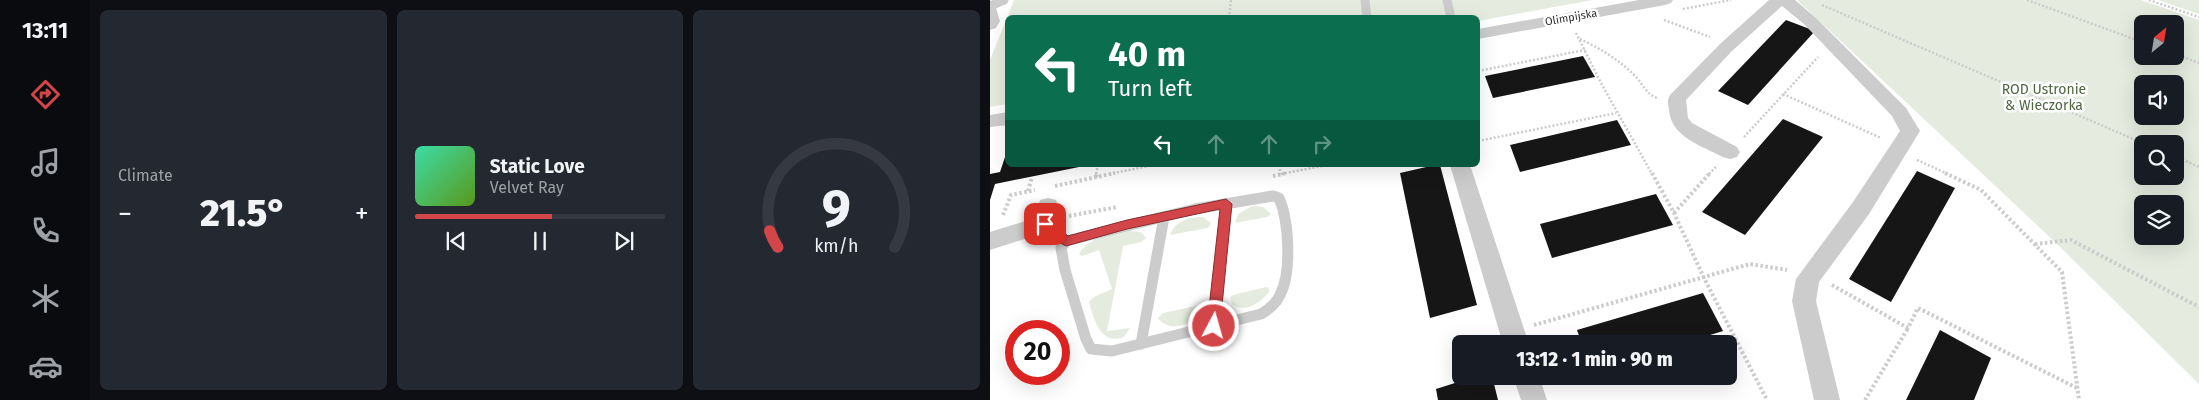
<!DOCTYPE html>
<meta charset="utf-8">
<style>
:root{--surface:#171b24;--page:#242831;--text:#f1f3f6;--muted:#9ea1a6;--line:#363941;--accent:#d24548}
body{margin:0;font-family:"Fira Sans",sans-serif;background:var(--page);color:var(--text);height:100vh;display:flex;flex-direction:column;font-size:19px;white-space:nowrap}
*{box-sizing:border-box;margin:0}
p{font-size:16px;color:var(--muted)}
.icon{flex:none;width:28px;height:28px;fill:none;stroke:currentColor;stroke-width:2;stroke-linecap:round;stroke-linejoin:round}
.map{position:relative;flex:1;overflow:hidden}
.side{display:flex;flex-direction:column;gap:10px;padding:10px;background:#0d0f14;width:900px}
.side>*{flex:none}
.banner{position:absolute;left:15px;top:15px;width:475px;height:152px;border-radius:8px;box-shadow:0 5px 20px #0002;background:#0b6e4f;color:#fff;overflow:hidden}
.needle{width:32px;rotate:30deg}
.fabs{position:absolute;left:1144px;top:15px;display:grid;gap:10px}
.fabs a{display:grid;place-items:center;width:50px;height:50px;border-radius:8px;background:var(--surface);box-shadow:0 5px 20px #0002;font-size:25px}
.speed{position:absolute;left:15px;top:320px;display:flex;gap:10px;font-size:25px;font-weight:700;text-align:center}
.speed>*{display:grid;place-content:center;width:65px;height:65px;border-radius:50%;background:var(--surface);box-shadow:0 5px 20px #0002;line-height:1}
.speed .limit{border:8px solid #d22;background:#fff;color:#111}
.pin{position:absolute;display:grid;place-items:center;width:42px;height:42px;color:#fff;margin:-21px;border-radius:10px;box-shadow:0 2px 8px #0006}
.me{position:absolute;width:55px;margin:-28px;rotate:6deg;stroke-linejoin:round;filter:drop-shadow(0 0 4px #0008)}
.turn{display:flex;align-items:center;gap:18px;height:105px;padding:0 20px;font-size:22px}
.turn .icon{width:65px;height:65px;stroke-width:2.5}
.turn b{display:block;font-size:35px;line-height:42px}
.lanes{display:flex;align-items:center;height:48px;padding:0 20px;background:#0003;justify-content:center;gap:25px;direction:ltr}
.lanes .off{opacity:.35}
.big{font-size:38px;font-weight:800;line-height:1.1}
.side .tile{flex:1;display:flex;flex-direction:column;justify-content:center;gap:8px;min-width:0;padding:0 18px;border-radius:8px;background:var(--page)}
.side .dial{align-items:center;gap:0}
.dial svg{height:130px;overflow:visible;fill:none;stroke:var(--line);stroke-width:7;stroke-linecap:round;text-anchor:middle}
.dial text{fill:var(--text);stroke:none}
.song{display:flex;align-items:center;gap:15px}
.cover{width:60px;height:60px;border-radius:8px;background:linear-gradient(135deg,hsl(160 70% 55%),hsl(90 70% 35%))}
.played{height:5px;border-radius:2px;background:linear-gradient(90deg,var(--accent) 55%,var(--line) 55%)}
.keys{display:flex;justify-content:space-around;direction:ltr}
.heat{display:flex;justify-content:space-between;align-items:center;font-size:28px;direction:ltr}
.side .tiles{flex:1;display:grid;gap:10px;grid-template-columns:repeat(3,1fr)}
.trip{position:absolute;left:462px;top:335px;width:285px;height:50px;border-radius:8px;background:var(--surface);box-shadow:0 5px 20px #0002;font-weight:800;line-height:50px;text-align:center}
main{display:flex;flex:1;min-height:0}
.menu{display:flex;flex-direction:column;width:90px;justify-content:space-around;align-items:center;background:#090b0e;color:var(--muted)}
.menu .icon{width:35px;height:35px}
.menu .active{color:var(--accent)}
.menu b{font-size:22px;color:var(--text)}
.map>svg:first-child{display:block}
.green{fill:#e5ebdf;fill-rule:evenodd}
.building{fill:#161616}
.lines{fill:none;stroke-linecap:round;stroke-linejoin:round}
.path-far1{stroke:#ccc;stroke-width:2.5;stroke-dasharray:2 2;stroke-linecap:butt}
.path{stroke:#ccc;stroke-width:4;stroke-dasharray:2.5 2.5;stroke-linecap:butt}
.service-far1{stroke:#ccc;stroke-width:9}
.service{stroke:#ccc;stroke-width:11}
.minor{fill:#ccc;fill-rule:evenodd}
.route{fill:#d24548;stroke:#882d2f}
.labels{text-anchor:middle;stroke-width:5;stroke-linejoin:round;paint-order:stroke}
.far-street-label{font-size:11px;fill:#2f2f2f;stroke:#fff}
.park-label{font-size:14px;fill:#516641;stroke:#fff}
</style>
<main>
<nav class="menu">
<b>13:11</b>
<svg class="icon active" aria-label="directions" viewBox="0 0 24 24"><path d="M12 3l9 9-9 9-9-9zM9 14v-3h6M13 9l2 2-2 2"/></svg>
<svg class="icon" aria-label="music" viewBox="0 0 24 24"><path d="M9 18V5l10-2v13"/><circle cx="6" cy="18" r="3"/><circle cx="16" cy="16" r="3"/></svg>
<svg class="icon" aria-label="phone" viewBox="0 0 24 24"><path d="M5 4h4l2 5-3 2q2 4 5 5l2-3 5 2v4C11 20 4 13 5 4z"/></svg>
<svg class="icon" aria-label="climate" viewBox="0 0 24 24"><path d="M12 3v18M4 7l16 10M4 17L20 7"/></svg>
<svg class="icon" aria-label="car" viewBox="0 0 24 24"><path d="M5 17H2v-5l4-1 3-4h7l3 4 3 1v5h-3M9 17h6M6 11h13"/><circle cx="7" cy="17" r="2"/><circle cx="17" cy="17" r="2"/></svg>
</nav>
<section class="side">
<div class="tiles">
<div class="tile"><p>Climate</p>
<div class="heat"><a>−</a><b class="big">21.5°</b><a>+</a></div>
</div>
<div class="tile">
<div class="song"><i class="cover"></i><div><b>Static Love</b><p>Velvet Ray</p></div></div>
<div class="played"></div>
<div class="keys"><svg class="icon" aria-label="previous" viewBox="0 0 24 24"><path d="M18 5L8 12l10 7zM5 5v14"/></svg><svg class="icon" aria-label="pause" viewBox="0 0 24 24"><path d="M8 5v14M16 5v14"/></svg><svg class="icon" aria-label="next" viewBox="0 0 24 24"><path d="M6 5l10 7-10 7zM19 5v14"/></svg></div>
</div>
<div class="tile dial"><svg viewBox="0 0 100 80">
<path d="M14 69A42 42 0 1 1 86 69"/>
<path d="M14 69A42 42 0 0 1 9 59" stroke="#d24548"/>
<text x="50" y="56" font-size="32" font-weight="700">9</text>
<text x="50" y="72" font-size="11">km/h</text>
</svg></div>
</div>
</section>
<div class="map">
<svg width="1209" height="400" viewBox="0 0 1209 400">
<rect width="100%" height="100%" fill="#fff"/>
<g class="green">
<path d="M24 0H603L488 21V18H18L17 104 0 107V60Z"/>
<path d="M807 0H1151L1209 20V384L1065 242ZM1152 24H1185V56H1152ZM1152 84H1185V116H1152ZM1152 144H1185V176H1152ZM1152 204H1185V236H1152Z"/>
<path d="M1168 0H1209V14Z"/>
<path d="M262 206 273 207 281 214 277 217 245 223 248 214Z"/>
<path d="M213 217 221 223 218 228 180 235C185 221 199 217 213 217Z"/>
<path d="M139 231 151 232 156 238 151 242 133 246 117 331 140 328 134 337C111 346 104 320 99 302L104 297 122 289 109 250 92 256 89 254C99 236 122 235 139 231Z"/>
<path d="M276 287 279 288V292C270 303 255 314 242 304L240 298 243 295Z"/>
<path d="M210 305 213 307C207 323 180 335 168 318L173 313Z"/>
</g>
<g class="building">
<path d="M796 20 825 31 758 105 728 91Z"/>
<path d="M593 56 605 77 503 98 495 76Z"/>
<path d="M793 119 833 137 755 235 712 212Z"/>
<path d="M627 120 641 145 530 172 520 145Z"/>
<path d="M18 156V165L94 166 5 184 0 200V174L10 172 15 157Z"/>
<path d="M445 165H450L487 305 440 318 410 173Z"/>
<path d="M927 171 965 188 901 302 859 279Z"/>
<path d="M666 194 683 225 562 258 550 224Z"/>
<path d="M713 293 733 331 691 344H592L587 330Z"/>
<path d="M950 330 1001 358 984 400H916Z"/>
<path d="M487 376H502L508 400H448L446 389Z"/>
</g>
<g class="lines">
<g class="path-far1">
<path d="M1037 0 1152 42"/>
<path d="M1159 0 1209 17"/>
<path d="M832 5 1155 144"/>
<path d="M693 9 741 0"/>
<path d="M239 18 241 0"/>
<path d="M674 20 720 37"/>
<path d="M586 33 611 83 662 174"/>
<path d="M590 39C609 48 630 60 645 76 653 84 656 94 667 98"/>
<path d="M1185 54 1209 63"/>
<path d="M488 71 595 50"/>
<path d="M793 94 891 138"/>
<path d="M754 137 828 57"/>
<path d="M488 141 626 113"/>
<path d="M1185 156 1209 167"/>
<path d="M927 160 958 174"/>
<path d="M290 165V174"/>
<path d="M106 174 108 165"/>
<path d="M119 174 164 165"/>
<path d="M291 174 337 165"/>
<path d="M719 174 726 167"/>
</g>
<g class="path">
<path d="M662 173 684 213 714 278 777 400"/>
<path d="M955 173 991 190 1072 272 1089 400"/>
<path d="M283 176 297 173"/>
<path d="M106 177 107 173"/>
<path d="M65 186 125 173"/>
<path d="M38 191 42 177"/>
<path d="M684 213 720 173"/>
<path d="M13 215 21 195 45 190"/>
<path d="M79 216 127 207"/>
<path d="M1045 244 1081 240 1209 307"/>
<path d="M842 285 918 328 928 308 1087 388"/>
<path d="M544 325 760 264 797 270"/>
<path d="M875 400 918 328"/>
</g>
<g class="service-far1">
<path d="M375 0 377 18"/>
<path d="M457 0 461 18"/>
<path d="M0 6 14 0"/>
</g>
<g class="service">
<path d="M283 196 289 198C299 221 302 272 290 295 286 304 279 309 271 314L122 351 101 349 96 339 75 270 71 248 76 241 205 209Z"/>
<path d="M55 224 76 241"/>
<path d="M224 326 236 204"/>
<path d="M151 344 174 217"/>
</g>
<g class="minor">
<path d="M649 0H683L681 3 675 5 488 39V29Z"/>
<path d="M779 0H805L826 18 916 108 930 131 879 214 829 282 826 301 850 400H824L802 301 806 279 863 202 910 131 902 116 814 24 792 6 742 51 696 100 698 118 702 123 747 147 750 152 747 157 740 159 733 157C712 146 681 137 679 110 678 104 677 100 680 95L730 44Z"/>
<path d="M0 6 6 8 10 21 6 28 0 30Z"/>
<path d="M18 112V125L0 127V115Z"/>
<path d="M460 165H480L539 344H513Z"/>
<path d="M58 198 66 200C70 209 67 221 63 230L0 250V232L45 218 50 200Z"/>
<path d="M523 376H549L557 400H531Z"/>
</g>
</g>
<path class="route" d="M236 199 242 204 230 326 228 330 224 331 219 330 217 326 230 209 137 229 76 246 72 244 49 224 51 221H59L78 236 137 220Z"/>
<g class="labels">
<g class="far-street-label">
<text transform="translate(581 17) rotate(-10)" y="4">Olimpijska</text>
</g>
<g class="park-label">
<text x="1054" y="94">ROD Ustronie<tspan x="1054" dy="16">&amp; Wieczorka</tspan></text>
</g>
</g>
</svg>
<div class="fabs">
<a><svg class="needle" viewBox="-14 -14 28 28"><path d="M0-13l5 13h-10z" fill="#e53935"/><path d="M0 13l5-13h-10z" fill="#9ea1a6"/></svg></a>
<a><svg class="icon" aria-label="sound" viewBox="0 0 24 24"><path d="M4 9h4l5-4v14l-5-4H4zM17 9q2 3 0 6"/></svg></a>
<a><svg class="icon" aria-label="search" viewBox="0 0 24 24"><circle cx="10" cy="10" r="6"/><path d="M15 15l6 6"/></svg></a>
<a><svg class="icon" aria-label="layers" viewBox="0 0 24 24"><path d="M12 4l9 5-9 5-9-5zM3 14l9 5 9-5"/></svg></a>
</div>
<div class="speed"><div class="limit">20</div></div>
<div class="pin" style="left:55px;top:224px;background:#d93025"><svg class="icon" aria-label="arrive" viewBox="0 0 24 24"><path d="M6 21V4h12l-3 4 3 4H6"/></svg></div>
<svg class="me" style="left:224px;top:326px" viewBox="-20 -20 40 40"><circle r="17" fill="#d24548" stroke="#fff" stroke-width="3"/><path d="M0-11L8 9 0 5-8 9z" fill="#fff"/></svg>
<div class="trip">13:12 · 1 min · 90 m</div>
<div class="banner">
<div class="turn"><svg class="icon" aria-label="left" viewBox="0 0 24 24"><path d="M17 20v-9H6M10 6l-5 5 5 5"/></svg><div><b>40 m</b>Turn left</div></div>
<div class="lanes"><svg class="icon" aria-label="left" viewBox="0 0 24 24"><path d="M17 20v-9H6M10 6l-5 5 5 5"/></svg><svg class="icon off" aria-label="ahead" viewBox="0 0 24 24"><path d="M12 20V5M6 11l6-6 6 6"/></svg><svg class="icon off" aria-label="ahead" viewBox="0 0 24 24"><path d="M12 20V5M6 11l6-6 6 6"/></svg><svg class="icon off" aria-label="right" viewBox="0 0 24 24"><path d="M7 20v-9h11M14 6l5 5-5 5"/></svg></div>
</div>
</div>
</main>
